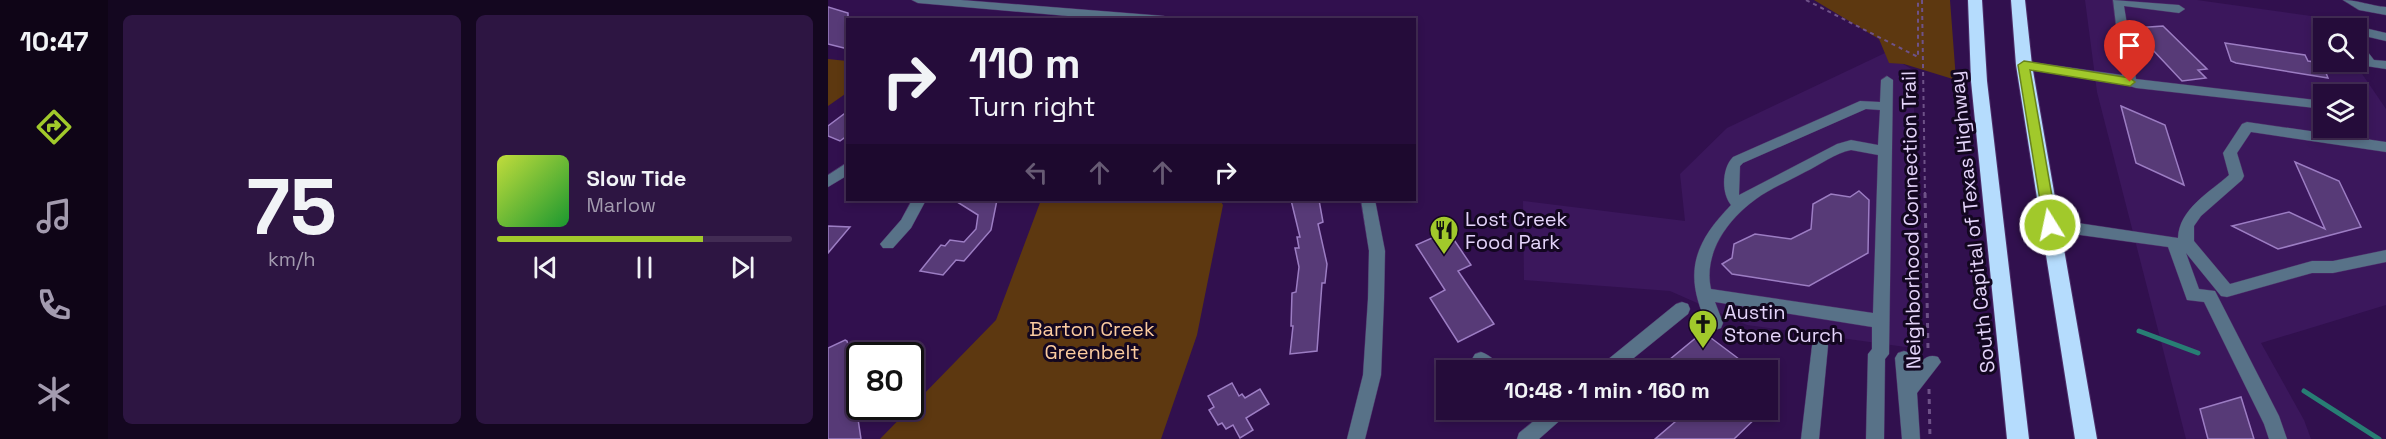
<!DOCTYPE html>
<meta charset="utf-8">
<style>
:root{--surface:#250c3a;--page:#2d1542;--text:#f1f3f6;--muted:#a39baf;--line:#422c54;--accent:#a1c92b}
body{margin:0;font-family:"Space Grotesk",sans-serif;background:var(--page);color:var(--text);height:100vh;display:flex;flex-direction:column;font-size:22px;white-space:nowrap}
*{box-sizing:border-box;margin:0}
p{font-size:20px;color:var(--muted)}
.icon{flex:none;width:33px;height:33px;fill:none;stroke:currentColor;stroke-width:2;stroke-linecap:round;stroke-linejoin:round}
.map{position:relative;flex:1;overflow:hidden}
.details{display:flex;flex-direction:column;gap:15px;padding:15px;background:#140720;width:720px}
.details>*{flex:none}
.top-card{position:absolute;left:18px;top:18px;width:570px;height:183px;border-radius:0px;box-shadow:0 3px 9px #0003,0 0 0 2px var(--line);background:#250c3a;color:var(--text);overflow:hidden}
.fabs{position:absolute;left:1485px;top:18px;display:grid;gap:12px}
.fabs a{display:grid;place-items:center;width:54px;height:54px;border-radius:0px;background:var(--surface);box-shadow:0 3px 9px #0003,0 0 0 2px var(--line);font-size:30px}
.speed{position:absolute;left:18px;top:342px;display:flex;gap:12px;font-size:30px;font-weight:700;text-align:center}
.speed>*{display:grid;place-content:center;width:78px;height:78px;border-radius:50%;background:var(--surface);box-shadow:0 3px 9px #0003,0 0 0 2px var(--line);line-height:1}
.speed .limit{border:3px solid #111;border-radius:9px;background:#fff;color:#111}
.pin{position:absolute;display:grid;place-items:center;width:51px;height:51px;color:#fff;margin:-62px -26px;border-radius:50% 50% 50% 0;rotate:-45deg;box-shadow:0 0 6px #0007}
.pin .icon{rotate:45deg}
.me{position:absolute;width:66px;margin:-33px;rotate:350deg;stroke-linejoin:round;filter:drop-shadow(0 0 4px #0008)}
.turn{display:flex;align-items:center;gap:21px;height:126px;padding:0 24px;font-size:27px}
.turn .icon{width:78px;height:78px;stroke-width:2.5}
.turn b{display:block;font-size:42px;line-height:51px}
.lanes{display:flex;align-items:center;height:57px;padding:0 24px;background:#0003;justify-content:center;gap:30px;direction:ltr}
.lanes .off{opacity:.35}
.details .card{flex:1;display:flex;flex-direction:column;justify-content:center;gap:9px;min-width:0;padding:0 21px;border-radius:9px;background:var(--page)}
.details .dial{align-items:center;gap:0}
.dial b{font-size:78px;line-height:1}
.song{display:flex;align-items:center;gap:18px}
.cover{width:72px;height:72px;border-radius:9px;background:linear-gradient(135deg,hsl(70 70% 55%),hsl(130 70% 35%))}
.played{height:6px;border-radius:3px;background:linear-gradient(90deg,var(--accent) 70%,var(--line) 70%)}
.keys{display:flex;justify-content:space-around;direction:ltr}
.details .tiles{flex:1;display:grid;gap:15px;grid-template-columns:repeat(2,1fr)}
.trip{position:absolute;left:608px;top:360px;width:342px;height:60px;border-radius:0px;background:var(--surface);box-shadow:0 3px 9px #0003,0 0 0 2px var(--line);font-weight:800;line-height:60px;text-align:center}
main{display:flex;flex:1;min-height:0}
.tabs{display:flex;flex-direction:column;width:108px;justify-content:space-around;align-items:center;background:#0f0517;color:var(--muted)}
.tabs .icon{width:42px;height:42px}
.tabs .current{color:var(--accent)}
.tabs b{font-size:27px;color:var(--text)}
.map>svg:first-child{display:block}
.built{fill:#3b175c;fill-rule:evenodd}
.green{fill:#5d3810}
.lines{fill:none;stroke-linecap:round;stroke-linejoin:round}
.stream{stroke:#287e74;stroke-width:5}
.building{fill:#573a77;stroke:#9c7dc3;stroke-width:1.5}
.minor-casing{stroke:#4e2f6a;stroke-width:1}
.highway-casing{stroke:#4e2f6a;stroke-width:2}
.path-far1{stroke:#6e5288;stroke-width:2;stroke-dasharray:4 4;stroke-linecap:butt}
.path{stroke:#6e5288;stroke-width:3;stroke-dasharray:5 5;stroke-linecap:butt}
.minor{fill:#587288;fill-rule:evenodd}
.highway{fill:#b5dcfd;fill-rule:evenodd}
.route{fill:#a1c92b;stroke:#69831c;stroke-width:1.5}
.labels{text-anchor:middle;stroke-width:6;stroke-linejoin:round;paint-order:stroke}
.poi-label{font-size:20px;fill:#e4d4fa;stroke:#130720;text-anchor:start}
.street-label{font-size:20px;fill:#e4d4fa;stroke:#130720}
.park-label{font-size:20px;fill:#fbcb9f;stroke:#130720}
</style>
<main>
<nav class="tabs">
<b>10:47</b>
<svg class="icon current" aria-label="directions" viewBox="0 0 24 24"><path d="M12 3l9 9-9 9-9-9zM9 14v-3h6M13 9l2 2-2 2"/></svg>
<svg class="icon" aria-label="music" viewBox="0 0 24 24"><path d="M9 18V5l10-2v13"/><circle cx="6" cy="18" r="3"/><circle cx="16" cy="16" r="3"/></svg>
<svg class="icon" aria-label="phone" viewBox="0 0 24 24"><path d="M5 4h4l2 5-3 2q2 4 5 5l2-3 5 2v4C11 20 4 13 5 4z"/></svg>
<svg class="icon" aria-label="climate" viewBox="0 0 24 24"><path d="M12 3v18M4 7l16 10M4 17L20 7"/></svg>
</nav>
<section class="details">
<div class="tiles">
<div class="card dial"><b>75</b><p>km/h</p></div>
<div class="card">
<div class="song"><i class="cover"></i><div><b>Slow Tide</b><p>Marlow</p></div></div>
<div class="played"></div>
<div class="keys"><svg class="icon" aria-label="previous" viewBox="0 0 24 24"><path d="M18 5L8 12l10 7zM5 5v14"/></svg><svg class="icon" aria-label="pause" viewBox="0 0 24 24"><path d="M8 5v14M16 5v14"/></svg><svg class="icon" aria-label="next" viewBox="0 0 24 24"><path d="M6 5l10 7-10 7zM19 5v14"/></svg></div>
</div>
</div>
</section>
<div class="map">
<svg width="1558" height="439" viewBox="0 0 1558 439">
<rect width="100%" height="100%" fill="#31104e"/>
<g class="built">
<path d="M1257 0H1369L1497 18 1504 28H1496V62H1526L1558 109V305L1433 343 1476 420 1483 439H1358L1269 92ZM1496 94H1528V128H1496Z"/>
<path d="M1057 53 1085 70 1092 349 919 325 842 291 696 280 695 201 857 221 852 174 899 128Z"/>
</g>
<g class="green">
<path d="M986 0H1122L1128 80 1076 64 1061 63 1051 39Z"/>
<path d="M0 59 19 61 20 92 0 106Z"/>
<path d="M213 200H392L395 205 369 335 333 439H52L168 320Z"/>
</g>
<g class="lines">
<g class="stream">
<path d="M1311 331 1370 353"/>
<path d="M1476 391 1551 439"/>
</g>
</g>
<g class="building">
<path d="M0 7 20 13V49L0 44Z"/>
<path d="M1335 26 1379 69 1370 70 1378 78 1354 81 1307 31H1310L1307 28Z"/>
<path d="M1397 43 1477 55 1480 61 1494 63 1500 78 1408 63 1403 61Z"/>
<path d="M1293 106 1337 125 1356 185 1308 163Z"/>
<path d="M20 111V135L12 141 0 136V126Z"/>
<path d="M1467 162 1511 181 1533 227 1450 249 1404 226 1461 212 1497 229Z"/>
<path d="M1031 191 1041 200 1040 253 981 286 904 274 894 264 904 258 906 244 927 234 963 239 983 229 985 204 1003 194 1022 197Z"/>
<path d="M126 200H169L163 230 136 261 128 260 115 275 92 271 113 245 117 246 122 240 136 242 148 229 150 215Z"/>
<path d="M463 200H491L495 222 490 224 499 264 497 283H494L489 351 462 354 465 326H463L464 293 468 292 471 267 467 248H471L469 237H472Z"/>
<path d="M0 226 22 227 0 253Z"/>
<path d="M620 231 643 265 630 271 666 324 630 342 602 298 617 290 588 245Z"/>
<path d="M875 332 907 356 925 370H842L835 365Z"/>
<path d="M17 340 19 341 23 354 32 353V406H55L30 419 33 439H0V348Z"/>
<path d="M404 383 411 396 414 394 417 398 432 389 441 404 418 418 425 430 412 438 405 425 398 429 394 423 390 425 381 410 386 407 380 396Z"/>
<path d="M1413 397 1426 439H1380L1372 409Z"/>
<path d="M861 410H936L906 439H827Z"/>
</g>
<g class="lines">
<g class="minor-casing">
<g id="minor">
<path d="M84 0H133L336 16 342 20H286L90 3Z"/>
<path d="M1285 0 1351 5 1357 9 1351 13 1296 6 1308 79 1496 101V109L1308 88 1289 82 1192 68 1190 65 1192 62 1196 61 1294 75Z"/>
<path d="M1515 0C1530 0 1543 6 1558 7V15L1531 10Z"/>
<path d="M1528 26 1558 33V41L1528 34V28H1523Z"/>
<path d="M1528 41 1532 42 1546 60 1558 61V69L1538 66 1528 54Z"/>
<path d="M1059 76 1065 80 1061 354 1057 359 1056 439H1038L1040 354 1044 349V327L887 302 895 323 893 328 887 330 881 328C855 276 864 245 903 205 893 193 894 168 905 157L1032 101 1052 102 1053 80ZM1038 109 1052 110 1050 145 1023 140 1009 144 911 195 912 166 915 163ZM1023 150 1050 155 1045 313 883 289C875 253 900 219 928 199 943 188 961 181 977 172 992 165 1007 153 1023 150Z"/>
<path d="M1419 122 1558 142V152L1423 132 1409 153 1416 176 1414 180 1373 216 1366 226V241L1402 284 1484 261H1505L1558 250V262L1505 273H1484L1399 297 1393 296 1358 253 1371 289 1387 291 1451 416 1459 439H1441L1436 424 1376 302 1359 300 1340 247 1223 231 1218 229 1215 225 1218 221 1223 219 1350 238C1351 209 1382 192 1401 175L1395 153 1414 124Z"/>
<path d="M20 162V175L0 187V175Z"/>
<path d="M84 200H98L83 228 65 248H55L52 244 73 220Z"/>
<path d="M533 200H547L557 251 556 299 553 375 537 439H519L535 375 540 299 541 251Z"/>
<path d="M854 302 860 304 862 309 860 314 791 370H771L773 365 848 304Z"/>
<path d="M992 339 998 341 1000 346 991 439H973L984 346 986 341Z"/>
<path d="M1076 351 1082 353 1086 371C1093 362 1098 353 1110 357L1113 362 1089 393 1092 439H1074L1067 358 1070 353Z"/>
<path d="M653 352C662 355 670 362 673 370H654L644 359 647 354Z"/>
<path d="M719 410H740L737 416 711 439H689L691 433Z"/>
</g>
</g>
<g class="highway-casing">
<g id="highway">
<path d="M1140 0H1154L1159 81 1201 439H1179L1143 81Z"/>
<path d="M1183 0H1197L1204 65 1269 439H1247L1188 65Z"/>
</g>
</g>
<g class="path-far1">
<path d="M978 0 1090 57V0"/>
<path d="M1094 0 1097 195"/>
</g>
<g class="path">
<path d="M1097 193 1100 349"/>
<path d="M1101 389 1102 439"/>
</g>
<use href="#minor" class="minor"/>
<use href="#highway" class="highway"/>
</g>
<path class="route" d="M1196 61 1302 78 1307 82 1302 86 1202 70 1229 225 1222 230 1216 225 1190 65Z"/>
<defs>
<g id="restaurant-pin" transform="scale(1.5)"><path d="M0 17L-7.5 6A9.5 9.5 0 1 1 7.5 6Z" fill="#a1c92b" stroke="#130720"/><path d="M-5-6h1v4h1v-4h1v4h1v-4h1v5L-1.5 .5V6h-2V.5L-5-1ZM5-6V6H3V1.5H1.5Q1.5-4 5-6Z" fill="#111"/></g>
<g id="church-pin" transform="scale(1.5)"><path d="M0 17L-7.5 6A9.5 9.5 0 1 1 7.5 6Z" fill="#a1c92b" stroke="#130720"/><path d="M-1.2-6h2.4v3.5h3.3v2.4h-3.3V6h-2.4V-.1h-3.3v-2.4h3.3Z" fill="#111"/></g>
</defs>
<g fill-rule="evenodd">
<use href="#restaurant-pin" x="616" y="230"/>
<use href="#church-pin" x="875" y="324"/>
</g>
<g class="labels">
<g class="poi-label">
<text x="637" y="226">Lost Creek<tspan x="637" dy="23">Food Park</tspan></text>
<text x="896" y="319">Austin<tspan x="896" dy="23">Stone Curch</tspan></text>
</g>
<g class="street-label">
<text transform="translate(1083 220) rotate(-91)" y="7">Neighborhood Connection Trail</text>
<text transform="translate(1144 222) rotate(-96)" y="7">South Capital of Texas Highway</text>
</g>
<g class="park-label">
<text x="264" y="336">Barton Creek<tspan x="264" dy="23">Greenbelt</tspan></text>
</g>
</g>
</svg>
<div class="fabs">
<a><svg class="icon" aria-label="search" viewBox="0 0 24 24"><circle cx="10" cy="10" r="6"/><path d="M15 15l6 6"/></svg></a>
<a><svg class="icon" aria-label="layers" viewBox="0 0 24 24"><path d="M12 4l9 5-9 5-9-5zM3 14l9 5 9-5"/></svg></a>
</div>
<div class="speed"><div class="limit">80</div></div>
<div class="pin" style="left:1302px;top:82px;background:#d93025"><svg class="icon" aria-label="arrive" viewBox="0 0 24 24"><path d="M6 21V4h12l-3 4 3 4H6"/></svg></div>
<svg class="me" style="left:1222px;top:225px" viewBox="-20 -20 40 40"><circle r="17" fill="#a1c92b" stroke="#fff" stroke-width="3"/><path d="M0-11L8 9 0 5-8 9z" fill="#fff"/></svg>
<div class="trip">10:48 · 1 min · 160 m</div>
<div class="top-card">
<div class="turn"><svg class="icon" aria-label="right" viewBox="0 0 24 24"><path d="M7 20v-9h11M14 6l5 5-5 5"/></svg><div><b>110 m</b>Turn right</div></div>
<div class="lanes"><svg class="icon off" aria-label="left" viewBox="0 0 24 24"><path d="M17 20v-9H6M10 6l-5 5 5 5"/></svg><svg class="icon off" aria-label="ahead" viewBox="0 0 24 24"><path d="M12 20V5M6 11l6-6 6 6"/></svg><svg class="icon off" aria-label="ahead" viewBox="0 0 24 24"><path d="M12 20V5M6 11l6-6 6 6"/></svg><svg class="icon" aria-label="right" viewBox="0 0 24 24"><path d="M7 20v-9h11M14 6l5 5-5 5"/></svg></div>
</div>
</div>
</main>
